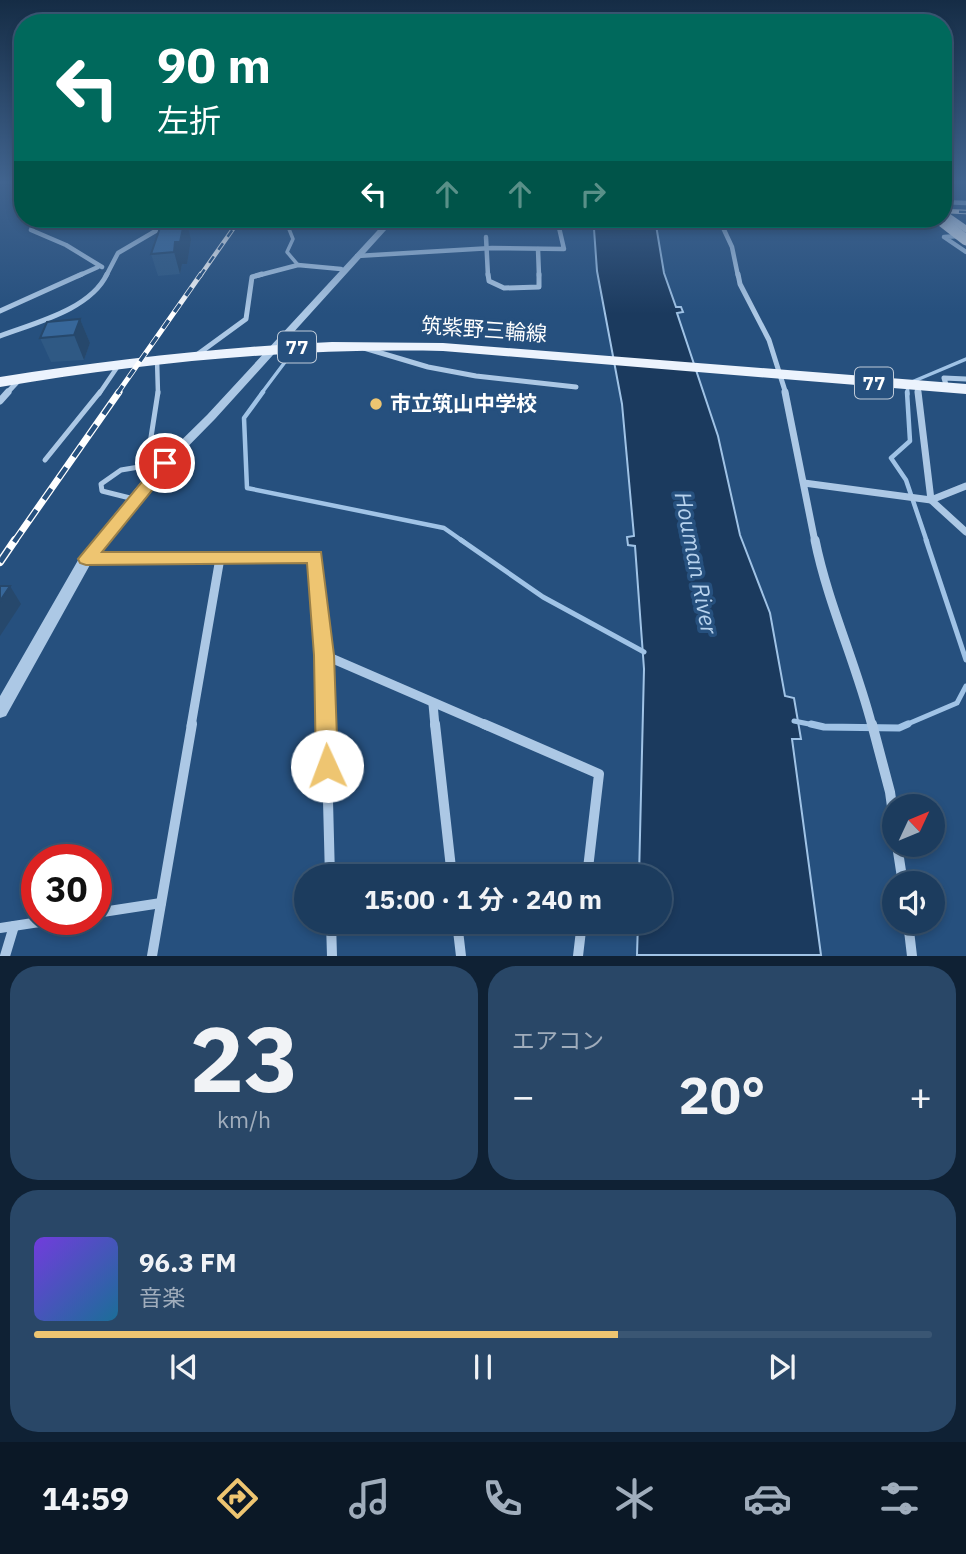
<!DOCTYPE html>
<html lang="ja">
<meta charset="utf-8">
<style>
:root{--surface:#1c3c5e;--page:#294767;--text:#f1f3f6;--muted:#a0adbc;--line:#3a5673;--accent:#eec571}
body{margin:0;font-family:"IBM Plex Sans","Noto Sans JP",sans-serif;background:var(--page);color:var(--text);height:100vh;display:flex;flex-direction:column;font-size:26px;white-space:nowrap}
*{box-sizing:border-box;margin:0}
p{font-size:23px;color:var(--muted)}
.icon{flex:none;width:38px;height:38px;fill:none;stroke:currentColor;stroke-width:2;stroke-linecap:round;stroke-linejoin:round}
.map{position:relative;height:956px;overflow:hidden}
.drawer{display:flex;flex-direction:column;gap:10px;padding:10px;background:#0f2134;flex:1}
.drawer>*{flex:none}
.guide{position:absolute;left:14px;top:14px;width:938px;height:214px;border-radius:28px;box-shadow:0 4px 10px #0003,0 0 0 2px var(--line);background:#00695c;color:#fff;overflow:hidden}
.needle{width:46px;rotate:46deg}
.controls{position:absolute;left:882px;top:794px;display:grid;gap:14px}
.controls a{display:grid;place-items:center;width:63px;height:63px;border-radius:50%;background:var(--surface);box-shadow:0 4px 10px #0003,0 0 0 2px var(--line);font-size:35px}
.speed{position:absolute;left:21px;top:844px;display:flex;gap:14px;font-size:35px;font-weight:700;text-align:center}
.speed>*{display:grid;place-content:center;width:91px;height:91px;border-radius:50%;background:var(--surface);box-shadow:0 4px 10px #0003,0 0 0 2px var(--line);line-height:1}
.speed .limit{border:10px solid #d22;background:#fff;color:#111}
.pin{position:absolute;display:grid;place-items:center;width:60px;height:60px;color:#fff;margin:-30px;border:4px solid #fff;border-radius:50%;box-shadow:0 2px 7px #0007}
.me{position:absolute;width:77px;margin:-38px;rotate:358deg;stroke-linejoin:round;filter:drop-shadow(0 0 5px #0008)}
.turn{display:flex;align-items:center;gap:24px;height:147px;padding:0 28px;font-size:32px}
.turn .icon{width:91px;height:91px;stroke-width:2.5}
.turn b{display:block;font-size:49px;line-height:60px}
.lanes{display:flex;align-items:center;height:66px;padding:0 28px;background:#0003;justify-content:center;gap:35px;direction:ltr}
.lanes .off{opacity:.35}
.big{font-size:52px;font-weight:700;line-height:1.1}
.drawer .widget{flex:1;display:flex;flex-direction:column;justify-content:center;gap:10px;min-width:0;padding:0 24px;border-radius:28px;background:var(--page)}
.drawer .dial{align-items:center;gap:0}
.dial b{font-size:91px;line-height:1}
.song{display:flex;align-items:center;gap:21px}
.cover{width:84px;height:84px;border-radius:10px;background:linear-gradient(135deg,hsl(260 70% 55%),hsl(200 70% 35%))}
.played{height:7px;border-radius:4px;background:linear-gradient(90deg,var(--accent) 65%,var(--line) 65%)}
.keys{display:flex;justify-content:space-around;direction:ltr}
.heat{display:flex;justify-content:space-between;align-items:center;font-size:38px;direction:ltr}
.drawer .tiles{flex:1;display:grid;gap:10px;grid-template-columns:1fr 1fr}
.widget:last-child{grid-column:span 2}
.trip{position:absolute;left:294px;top:864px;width:378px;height:70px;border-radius:35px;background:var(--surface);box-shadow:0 4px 10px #0003,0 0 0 2px var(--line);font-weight:700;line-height:70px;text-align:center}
.tabs{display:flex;height:112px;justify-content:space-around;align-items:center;background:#0b1826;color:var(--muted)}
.tabs .icon{width:49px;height:49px}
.tabs .selected{color:var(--accent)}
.tabs b{font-size:32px;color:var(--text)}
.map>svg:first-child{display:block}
.water{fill:#1b3a5e;stroke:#a0c3e6;stroke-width:2}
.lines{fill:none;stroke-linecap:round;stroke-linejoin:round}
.stream-far3{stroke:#a0c3e6;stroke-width:3.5}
.stream-far2{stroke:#a0c3e6;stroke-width:4.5}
.stream-far1{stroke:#a0c3e6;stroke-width:5}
.stream{stroke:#a0c3e6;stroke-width:7}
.service-far2{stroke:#acc8e5;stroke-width:3.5}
.service-far1{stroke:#acc8e5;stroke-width:4.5}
.service{stroke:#acc8e5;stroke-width:5}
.minor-far4{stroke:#acc8e5;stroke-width:4.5}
.minor-far3{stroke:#acc8e5;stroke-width:5}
.minor-far2{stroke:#acc8e5;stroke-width:7}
.minor-far1{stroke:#acc8e5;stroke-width:9}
.minor{stroke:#acc8e5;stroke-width:10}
.tertiary{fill:#acc8e5;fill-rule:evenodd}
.primary{fill:#ecf3fd;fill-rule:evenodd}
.rail-far3-casing{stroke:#fff;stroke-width:4.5}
.rail-far2-casing{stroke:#fff;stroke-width:5}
.rail-far1-casing{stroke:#fff;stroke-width:7}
.rail-casing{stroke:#fff;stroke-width:8}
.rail-far3{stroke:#26507e;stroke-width:2.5;stroke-dasharray:8;stroke-linecap:butt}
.rail-far2{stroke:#26507e;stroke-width:3.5;stroke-dasharray:10;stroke-linecap:butt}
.rail-far1{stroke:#26507e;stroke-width:4.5;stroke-dasharray:13;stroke-linecap:butt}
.rail{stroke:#26507e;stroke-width:5;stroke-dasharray:16;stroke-linecap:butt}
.primary-bridge{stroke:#ecf3fd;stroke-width:11}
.wall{fill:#2f5984}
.shaded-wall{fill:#26486c}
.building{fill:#37679a;stroke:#26486c;stroke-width:2}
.route{fill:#eec571;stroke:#9b8049;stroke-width:2}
.poi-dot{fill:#eec571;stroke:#26507e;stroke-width:2.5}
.labels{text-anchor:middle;stroke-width:7;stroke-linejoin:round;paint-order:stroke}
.shield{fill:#26507e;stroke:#becad8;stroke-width:2}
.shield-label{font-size:19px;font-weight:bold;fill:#fff}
.street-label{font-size:21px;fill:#fff;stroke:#26507e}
.poi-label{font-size:21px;font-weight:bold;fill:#fff;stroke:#26507e;text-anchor:start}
.water-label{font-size:23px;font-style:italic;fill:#b7d2ed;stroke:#26507e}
</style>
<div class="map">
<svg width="966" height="956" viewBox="0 0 966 956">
<rect width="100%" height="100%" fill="#26507e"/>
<path class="water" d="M594 219H655L664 273 676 307H681L683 312 677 313 718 436 740 535 770 613 785 696 794 698 801 739H792L821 955H637L638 922H660V877H639L644 669 635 546 628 545 627 537 634 536 622 404 597 271 594 229 589 228 590 225 594 224Z"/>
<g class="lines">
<g class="stream-far3">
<path d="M261 394 285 362"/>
<path d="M908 394 907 384 966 359"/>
</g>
<g class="stream-far2">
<path d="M263 392 244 418 247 488 444 528 464 542"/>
<path d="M907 392 910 441 891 458 906 480 927 542"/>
</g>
<g class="stream-far1">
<path d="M461 540 543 597 644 652"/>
<path d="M926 540 966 660"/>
<path d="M794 721 819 726"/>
<path d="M903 726 957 703 966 686"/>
</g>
<path class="stream" d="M811 724 824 727 899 728 908 724"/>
<path class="service-far2" d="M285 219 293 239 287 252 298 265"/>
<g class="service-far1">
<path d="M157 359 158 394"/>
<path d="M99 394 118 366"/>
</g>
<g class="service">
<path d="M45 460 100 392"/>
<path d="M147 463 158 392"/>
<path d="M134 499 102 491 101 484 121 470 163 463"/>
</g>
<g class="minor-far4">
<path d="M23 193 17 210 23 214"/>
<path d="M943 202 966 203"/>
<path d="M719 219 732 247 738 276"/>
<path d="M35 221 31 230 66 245 102 267"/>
<path d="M959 236 944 237 966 252"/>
<path d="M486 237 488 276"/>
<path d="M538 249 539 276"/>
<path d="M357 256 492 248 564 249 557 219"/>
<path d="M78 276 98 267"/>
<path d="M106 276 118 253 176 219"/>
<path d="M256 276 298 265 341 269"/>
</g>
<g class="minor-far3">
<path d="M488 274 489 281 504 288 539 287V274"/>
<path d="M738 274 740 284 769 340 786 394"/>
<path d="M0 311 82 274"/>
<path d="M0 336C34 323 90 310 107 274"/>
<path d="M364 348 428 367 476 376 576 387"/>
<path d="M198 354 246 319 252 277 262 274"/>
<path d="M917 386 918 394"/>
<path d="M947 388 944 378 966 379"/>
<path d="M6 394 20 379"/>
</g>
<g class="minor-far2">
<path d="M785 392 815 542"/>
<path d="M918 392 931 500 966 532"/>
<path d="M0 401 8 392"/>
<path d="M804 483 931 500 966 486"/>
</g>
<g class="minor-far1">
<path d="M815 540C828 604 856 663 872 726"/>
<path d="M87 559 315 557 324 655 326 726"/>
<path d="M324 655 488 726"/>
<path d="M433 704 435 726"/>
<path d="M191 726 220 558"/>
</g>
<g class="minor">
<path d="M326 724 330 877"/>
<path d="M435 724 452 877"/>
<path d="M484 724 599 774 587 877"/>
<path d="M872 724 890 792 894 821"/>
<path d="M897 845 903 884"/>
<path d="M96 913 161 903"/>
<path d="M331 922 332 956"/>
<path d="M457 922 461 956"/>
<path d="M908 922 912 956"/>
<path d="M0 928 59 919"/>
<path d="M5 956 14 926"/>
<path d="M152 956 192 724"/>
<path d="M578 956 582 922"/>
</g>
<path class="tertiary" d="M388 219H396L215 419 157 478 91 563 6 716 0 718V696L81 555 149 472 207 415Z"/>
<g class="primary">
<path d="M943 209 966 225V233L943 217Z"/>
<path d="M332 342 443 343 966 384V394L443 351C294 348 147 362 0 387V377C110 360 220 347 332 342Z"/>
</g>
<g class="rail-far3-casing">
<g id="rail-far3">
<path d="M943 211 966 212"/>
<path d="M200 276 240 219"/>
</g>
</g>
<g class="rail-far2-casing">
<path id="rail-far2" d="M117 394 201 274"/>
</g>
<g class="rail-far1-casing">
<path id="rail-far1" d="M14 542 119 392"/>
</g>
<g class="rail-casing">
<path id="rail" d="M0 562 15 540"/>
</g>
<use href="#rail-far3" class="rail-far3"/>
<use href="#rail-far2" class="rail-far2"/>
<use href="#rail-far1" class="rail-far1"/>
<use href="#rail" class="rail"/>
<path class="primary-bridge" d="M939 219 966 240"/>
</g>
<g class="wall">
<path d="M191 240 187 264H182L180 274 158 276 151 254Z"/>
<path d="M80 319 90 343 84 360 51 362 40 338Z"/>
</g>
<g class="shaded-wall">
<path d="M186 219 191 240 187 264H182L180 274 174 252 175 242Z"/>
<path d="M80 319 90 343 84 360 74 335Z"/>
<path d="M10 586 21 604 0 636V601Z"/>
</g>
<g class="building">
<path d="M163 219H185L180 242H175L174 252 151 254Z"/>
<path d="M80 319 74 335 40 338 47 322Z"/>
<path d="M0 586H10L0 601Z"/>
</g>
<linearGradient id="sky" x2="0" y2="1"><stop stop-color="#152c45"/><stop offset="0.58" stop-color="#41648f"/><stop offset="1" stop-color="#41648f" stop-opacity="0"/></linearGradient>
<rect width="966" height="314" fill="url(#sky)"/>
<path class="route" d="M165 458 173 463 171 467 102 552H321L334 655 338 766 335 774 327 777 319 774 316 766 314 655 307 563 86 565 80 563 78 559 160 460Z"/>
<circle class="poi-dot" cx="376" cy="404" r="7"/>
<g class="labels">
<g class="shield">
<rect x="278" y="331.5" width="38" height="31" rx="5"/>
<rect x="855" y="367.5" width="38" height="31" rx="5"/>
</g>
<g class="shield-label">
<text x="297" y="354">77</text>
<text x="874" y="390">77</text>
</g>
<g class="street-label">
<text transform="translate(484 330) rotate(4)" y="7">筑紫野三輪線</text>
</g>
<g class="poi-label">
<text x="390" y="411">市立筑山中学校</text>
</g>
<g class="water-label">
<text transform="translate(696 563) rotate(79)" y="8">Houman River</text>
</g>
</g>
</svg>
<div class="controls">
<a><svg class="needle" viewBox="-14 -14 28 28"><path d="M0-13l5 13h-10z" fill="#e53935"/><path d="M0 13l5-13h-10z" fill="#a0adbc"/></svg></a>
<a><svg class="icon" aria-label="sound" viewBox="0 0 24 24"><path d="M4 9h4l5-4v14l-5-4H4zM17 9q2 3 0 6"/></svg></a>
</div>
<div class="speed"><div class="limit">30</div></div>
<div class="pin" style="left:165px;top:463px;background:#d93025"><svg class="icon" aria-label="arrive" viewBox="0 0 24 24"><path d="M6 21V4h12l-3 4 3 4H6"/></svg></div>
<svg class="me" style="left:327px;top:766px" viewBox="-20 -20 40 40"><circle r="19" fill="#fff"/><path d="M0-13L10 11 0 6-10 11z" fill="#eec571"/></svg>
<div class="trip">15:00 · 1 分 · 240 m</div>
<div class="guide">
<div class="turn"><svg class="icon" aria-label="left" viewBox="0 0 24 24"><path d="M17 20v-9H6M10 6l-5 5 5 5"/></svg><div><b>90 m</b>左折</div></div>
<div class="lanes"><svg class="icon" aria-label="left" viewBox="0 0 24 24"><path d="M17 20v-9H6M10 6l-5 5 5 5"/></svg><svg class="icon off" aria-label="ahead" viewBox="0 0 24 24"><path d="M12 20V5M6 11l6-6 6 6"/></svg><svg class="icon off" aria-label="ahead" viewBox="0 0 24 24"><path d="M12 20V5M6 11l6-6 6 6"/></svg><svg class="icon off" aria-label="right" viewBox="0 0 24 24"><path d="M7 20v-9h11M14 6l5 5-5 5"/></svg></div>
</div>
</div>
<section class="drawer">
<div class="tiles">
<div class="widget dial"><b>23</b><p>km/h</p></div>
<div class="widget"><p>エアコン</p>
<div class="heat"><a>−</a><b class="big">20°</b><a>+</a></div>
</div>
<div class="widget">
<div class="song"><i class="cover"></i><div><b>96.3 FM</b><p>音楽</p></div></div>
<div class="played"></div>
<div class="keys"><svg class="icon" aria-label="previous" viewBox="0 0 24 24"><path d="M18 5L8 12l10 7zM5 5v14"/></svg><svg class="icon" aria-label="pause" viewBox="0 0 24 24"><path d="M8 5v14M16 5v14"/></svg><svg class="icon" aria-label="next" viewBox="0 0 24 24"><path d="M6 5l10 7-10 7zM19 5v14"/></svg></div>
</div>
</div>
</section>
<nav class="tabs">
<b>14:59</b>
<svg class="icon selected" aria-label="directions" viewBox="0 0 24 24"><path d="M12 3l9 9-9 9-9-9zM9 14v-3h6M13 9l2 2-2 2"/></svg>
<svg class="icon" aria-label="music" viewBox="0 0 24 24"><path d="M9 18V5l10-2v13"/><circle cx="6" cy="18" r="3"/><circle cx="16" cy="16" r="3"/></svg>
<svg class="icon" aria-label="phone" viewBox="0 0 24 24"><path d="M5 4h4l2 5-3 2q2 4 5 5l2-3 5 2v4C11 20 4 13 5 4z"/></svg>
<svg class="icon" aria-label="climate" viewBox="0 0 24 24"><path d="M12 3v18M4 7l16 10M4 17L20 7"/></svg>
<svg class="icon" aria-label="car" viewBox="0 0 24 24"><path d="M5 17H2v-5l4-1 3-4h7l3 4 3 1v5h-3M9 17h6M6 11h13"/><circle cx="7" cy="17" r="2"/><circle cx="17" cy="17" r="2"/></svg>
<svg class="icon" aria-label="filters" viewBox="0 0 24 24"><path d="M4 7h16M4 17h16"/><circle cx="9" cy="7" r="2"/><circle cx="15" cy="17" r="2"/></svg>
</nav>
